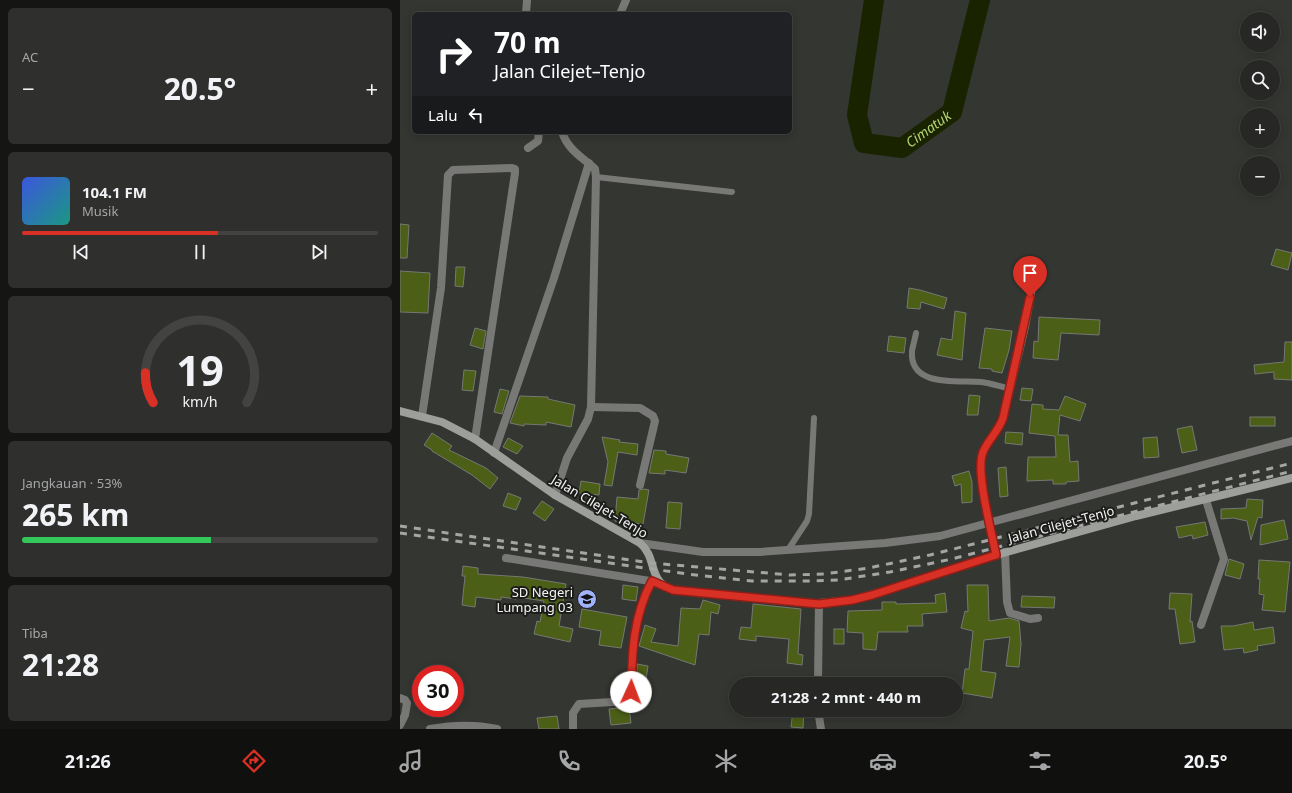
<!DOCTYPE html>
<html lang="id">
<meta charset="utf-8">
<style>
:root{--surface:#272825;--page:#2f302d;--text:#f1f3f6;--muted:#a4a6a7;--line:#434442;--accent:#d93025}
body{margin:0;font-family:"Noto Sans",sans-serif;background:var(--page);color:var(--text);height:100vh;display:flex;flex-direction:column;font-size:15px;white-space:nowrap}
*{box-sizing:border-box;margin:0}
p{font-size:13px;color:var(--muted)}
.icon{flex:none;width:22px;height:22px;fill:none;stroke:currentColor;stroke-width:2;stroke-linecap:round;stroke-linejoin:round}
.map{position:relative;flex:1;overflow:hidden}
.sheet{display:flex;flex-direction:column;gap:8px;padding:8px;background:#151614;width:400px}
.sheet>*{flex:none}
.top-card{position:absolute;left:12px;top:12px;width:380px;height:122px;border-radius:6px;box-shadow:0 2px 10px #0003,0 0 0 1px var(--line);background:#202124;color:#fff;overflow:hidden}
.buttons{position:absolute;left:840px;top:12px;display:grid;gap:8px}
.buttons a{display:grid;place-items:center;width:40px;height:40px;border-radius:50%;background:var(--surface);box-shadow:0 2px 10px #0003,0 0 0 1px var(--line);font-size:20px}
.speed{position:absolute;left:12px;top:665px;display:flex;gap:8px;font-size:20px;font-weight:700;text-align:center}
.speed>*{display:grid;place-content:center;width:52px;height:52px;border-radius:50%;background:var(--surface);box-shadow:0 2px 10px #0003,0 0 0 1px var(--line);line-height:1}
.speed .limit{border:6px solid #d22;background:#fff;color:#111}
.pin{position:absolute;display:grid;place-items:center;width:34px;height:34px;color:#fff;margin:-41px -17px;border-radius:50% 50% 50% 0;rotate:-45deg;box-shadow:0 0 4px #0007}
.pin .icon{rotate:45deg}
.me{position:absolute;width:44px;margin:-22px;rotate:2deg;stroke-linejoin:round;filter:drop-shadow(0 0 3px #0008)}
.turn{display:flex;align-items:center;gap:14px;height:84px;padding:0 16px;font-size:18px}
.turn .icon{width:52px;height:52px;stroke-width:2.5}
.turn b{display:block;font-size:28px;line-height:34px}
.then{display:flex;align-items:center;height:38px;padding:0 16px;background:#0003;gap:8px;font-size:15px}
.big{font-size:30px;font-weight:700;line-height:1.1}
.sheet .card{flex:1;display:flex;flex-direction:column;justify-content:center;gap:6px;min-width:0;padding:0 14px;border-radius:6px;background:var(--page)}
.sheet .dial{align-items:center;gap:0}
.dial svg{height:104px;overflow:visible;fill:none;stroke:var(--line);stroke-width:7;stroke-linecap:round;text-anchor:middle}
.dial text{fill:var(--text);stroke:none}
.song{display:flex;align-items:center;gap:12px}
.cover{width:48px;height:48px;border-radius:6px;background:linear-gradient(135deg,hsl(230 70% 55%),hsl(170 70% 35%))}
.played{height:4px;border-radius:2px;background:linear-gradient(90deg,var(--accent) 55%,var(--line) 55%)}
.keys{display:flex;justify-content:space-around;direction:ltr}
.heat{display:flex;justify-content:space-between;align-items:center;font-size:22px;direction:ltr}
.charge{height:6px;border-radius:3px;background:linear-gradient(90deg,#34c759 53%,var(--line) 0)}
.trip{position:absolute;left:329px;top:677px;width:234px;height:40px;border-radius:20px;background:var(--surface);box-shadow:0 2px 10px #0003,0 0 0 1px var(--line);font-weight:700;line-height:40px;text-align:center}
.dock{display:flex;height:64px;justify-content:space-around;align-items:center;background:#10100f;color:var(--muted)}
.dock .icon{width:28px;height:28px}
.dock .current{color:var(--accent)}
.dock b{font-size:18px;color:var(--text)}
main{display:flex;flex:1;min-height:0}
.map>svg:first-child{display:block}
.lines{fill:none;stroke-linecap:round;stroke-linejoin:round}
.river{stroke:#192300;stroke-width:20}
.building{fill:#4b5f16;stroke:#767873}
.service{stroke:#787976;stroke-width:6}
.minor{stroke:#787976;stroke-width:8}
.secondary{stroke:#9d9f9b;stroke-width:8}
.rail{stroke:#a5a6a3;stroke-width:3;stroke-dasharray:7 7;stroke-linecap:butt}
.route-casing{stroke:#8d1f18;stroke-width:10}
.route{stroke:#d93025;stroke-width:7}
.labels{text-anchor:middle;stroke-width:4;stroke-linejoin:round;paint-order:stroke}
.street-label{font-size:13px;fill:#f4f5f2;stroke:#1c1d1b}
.poi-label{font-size:13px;fill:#f4f5f2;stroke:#1c1d1b;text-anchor:end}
.water-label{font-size:14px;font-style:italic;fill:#b5d472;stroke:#1c1d1b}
</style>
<main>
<section class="sheet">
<div class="card"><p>AC</p>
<div class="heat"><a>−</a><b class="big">20.5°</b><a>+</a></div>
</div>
<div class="card">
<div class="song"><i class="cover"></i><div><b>104.1 FM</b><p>Musik</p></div></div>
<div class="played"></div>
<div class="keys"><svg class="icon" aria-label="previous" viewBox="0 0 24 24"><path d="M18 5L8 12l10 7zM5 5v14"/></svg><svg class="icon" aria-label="pause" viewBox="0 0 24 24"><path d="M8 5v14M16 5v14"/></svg><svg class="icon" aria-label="next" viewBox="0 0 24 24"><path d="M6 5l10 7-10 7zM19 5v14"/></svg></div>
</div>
<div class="card dial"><svg viewBox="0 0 100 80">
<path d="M14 69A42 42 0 1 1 86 69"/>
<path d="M14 69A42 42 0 0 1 8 46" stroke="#d93025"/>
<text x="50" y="56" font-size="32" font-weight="700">19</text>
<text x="50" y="72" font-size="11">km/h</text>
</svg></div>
<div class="card"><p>Jangkauan · 53%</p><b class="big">265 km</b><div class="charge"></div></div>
<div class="card"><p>Tiba</p><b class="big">21:28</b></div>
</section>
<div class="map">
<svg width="892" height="729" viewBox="0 0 892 729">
<rect width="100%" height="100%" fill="#343631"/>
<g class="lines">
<path class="river" id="s1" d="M474 0 457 115 464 143 502 148 552 112 580 0"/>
</g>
<g class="building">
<path d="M0 224 9 225 7 258H0Z"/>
<path d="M876 249 892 253 888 270 871 265Z"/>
<path d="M56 267H65L63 287 55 286Z"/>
<path d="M0 271 30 273 28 313 0 312Z"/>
<path d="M509 288 520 290 547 298 544 309 521 302 520 309 507 308Z"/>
<path d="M555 311 566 313 562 360 537 355 541 338 552 340Z"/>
<path d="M639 317 700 320 699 335 661 333 658 360 633 358 634 341 638 342Z"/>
<path d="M75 328 86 331 83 349 70 345Z"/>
<path d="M585 328 612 331 609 350 602 373 592 371V369L579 368Z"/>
<path d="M489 336 506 338 504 353 487 351Z"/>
<path d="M885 342H892V380L874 379V372L855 374 854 365 884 362Z"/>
<path d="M64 370 76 371 73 391 62 390Z"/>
<path d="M622 388 633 389 631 401 620 400Z"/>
<path d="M100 389 109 391 102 414 94 412Z"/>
<path d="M569 395 580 396 578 415H567Z"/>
<path d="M120 396 148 397V399L175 405 171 427 146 422V425L124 424V426L110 423Z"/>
<path d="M665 396 686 404 680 421 660 415 658 435H668L670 462 678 461 679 481 666 482V484H653V480L627 481 628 457H656L655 436 629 433 632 404 643 405V409L659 410Z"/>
<rect x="850" y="417" width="25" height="9"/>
<path d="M792 426 797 450 782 453 777 429Z"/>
<path d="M606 432 623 433 622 445 605 443Z"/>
<path d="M32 433 52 446 49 450 86 468 98 478 90 489 72 475 32 451V450L24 445Z"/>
<path d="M202 437 220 440 219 442 238 444 237 455 218 452 212 486 204 485 208 462Z"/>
<path d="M757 437 759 457 744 458 743 438Z"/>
<path d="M108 438 123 446 117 454 103 447Z"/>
<path d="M254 450 266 451V454L289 458 286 473 265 470V474L249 473Z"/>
<path d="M606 467 608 496 600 497 598 468Z"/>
<path d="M569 471 572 482V502L562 503 561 484 555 486 552 476Z"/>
<path d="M181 481 200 484 199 495 179 493Z"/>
<path d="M244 489 249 490 243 524 215 521 217 497 238 499 239 490Z"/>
<path d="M108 493 121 498 116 510 103 506Z"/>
<path d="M847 499 863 500 862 518 858 517 851 540 847 521 833 518 821 519V509L846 508Z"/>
<path d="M142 501 154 509 145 521 133 513Z"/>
<path d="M268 502 282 503 280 529 266 528Z"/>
<path d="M884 520 888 539 860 545 861 525Z"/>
<path d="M805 522 808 535 793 539 792 535 779 538 776 527Z"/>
<path d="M829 559 844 564 840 579 825 575Z"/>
<path d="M859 560 890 562 885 612 862 610 864 595 859 594 860 579H858Z"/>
<path d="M63 566 78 568V574L123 577 166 584 159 626 173 629 170 642 134 634 137 621 140 622 144 601 117 597 116 599 101 597V600L76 597 75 607 62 605 65 576H62Z"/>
<path d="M223 585 238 587 236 601 222 599Z"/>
<path d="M567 585H588L589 621 609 618 619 621 621 644 619 667 606 666 610 637 584 640 581 671 596 673 592 698 562 693 565 669H569L573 631 561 628 565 611 568 612Z"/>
<path d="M545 593 547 612 522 614 523 626H507L508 632H478L476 650 463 649V633L447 632 448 611 482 610V602H496V604L536 603 535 595Z"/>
<path d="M770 593 792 594 790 622 792 621 795 642 780 644 775 609H769Z"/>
<path d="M622 596 655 597 654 608 621 607Z"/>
<path d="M303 600 320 605 318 614 311 612 309 635 299 634 295 665 239 646 245 625 256 629 251 642 278 646 281 608 300 609Z"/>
<path d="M353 604 401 609 398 654 403 655 402 665 387 663 389 639 356 636V641L339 639 341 627 351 628Z"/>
<path d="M182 609 227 617 221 648 199 645 201 631 179 627Z"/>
<path d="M853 622 854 630 873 627 875 643 857 646 858 650 844 653 843 648 824 650 821 626H833Z"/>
<rect x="434" y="629" width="10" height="15"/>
<path d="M237 664 248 666 246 679 237 678Z"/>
<path d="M229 707 231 723 211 725 209 709Z"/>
<path d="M393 710H404L403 728 391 727Z"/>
<path d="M157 716 159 729H139L137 718Z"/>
</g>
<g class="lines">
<g class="service">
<path d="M196 177 332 192"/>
<path d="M516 333C515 339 513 345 512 351 509 388 559 380 581 382 591 383 601 387 611 389"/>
<path d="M388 550 407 521 409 514 414 418"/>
</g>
<g class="minor">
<path d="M126 14 127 0"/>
<path d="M220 14 226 0"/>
<path d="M128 148 138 141 139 132"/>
<path d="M191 407 240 408 253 416 255 421 240 485"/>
<path d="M22 416 41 288 48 175 53 170 112 168 115 169V173L75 439"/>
<path d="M94 453 154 278 189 163"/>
<path d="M155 495 167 458 188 419 191 407 196 177 195 169C182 157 168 150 162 132"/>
<path d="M240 543 303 552H360L485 543 540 536 892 441"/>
<path d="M605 552 607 602 610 613 630 619 638 618"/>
<path d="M596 555C592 534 575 470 583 452 588 440 598 432 603 418L625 327 634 276"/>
<path d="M106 558 256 582"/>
<path d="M801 625 824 559 806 500"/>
<path d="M418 684 419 603"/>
<path d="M0 698 5 700 7 703 5 715 0 725"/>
<path d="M418 710 421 729"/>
<path d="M30 729C52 725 74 724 97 729"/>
<path d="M173 729V713L179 704 229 701 231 692C232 653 233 616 251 581"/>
</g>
<path class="secondary" d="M0 411 42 422 75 439 155 495 240 543C258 558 247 582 273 590L402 603H419L452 600 508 584 596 555 736 516 892 478"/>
<g class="rail">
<path d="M0 526 251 563 390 575 424 574 469 568 530 555 892 463"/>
<path d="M0 533 287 574 352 581H409L438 580 490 572 552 559 892 471"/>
</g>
</g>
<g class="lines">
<g class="route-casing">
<path id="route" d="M231 692C232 653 233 616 252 581L273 590 419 604 452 600 472 595 596 555C592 533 575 471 583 452 588 440 598 432 603 418L630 297"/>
</g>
<use href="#route" class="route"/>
</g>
<defs>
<g id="school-disc" transform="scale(1)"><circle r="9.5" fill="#a1b2fd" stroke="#1c1d1b"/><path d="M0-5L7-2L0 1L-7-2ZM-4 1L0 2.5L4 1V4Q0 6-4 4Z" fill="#111"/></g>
</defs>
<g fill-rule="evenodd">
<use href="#school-disc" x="187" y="599"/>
</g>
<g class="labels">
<g class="street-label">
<text transform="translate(200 506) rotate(31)" y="5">Jalan Cilejet–Tenjo</text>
<text transform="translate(661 524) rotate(-15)" y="5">Jalan Cilejet–Tenjo</text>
</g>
<g class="poi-label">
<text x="173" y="597">SD Negeri<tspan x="173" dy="15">Lumpang 03</tspan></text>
</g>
<g class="water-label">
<text dy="5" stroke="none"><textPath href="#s1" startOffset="216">Cimatuk</textPath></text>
</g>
</g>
</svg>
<div class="buttons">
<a><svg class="icon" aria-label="sound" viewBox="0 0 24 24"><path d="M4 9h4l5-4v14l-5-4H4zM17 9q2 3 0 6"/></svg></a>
<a><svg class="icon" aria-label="search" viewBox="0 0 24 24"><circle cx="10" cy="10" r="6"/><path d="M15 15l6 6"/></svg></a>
<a>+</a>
<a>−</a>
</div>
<div class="speed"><div class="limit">30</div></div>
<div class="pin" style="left:630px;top:297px;background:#d93025"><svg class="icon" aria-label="arrive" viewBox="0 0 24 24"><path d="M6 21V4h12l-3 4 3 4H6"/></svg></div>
<svg class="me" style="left:231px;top:692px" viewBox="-20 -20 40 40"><circle r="19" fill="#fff"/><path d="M0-13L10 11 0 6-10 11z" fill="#d93025"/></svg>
<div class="trip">21:28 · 2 mnt · 440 m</div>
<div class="top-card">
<div class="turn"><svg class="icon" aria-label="right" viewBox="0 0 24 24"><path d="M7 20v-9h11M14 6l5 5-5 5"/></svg><div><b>70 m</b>Jalan Cilejet–Tenjo</div></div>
<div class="then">Lalu<svg class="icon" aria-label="left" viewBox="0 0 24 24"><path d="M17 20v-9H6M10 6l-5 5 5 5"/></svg></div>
</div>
</div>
</main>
<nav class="dock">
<b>21:26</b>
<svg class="icon current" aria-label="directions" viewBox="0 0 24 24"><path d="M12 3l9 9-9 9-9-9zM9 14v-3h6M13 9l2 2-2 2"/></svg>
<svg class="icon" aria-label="music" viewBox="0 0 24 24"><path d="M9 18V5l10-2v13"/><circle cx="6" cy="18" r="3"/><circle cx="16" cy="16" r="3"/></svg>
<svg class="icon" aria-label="phone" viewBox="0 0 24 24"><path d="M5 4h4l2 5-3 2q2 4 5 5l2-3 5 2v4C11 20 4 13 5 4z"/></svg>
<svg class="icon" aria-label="climate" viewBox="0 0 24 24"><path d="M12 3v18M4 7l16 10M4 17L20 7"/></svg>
<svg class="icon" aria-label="car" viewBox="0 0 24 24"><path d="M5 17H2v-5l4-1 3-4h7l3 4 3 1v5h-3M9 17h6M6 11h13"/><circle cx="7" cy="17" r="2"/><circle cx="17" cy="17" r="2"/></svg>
<svg class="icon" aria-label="filters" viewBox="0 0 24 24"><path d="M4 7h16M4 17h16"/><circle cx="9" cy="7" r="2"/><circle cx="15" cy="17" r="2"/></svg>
<b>20.5°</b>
</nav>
